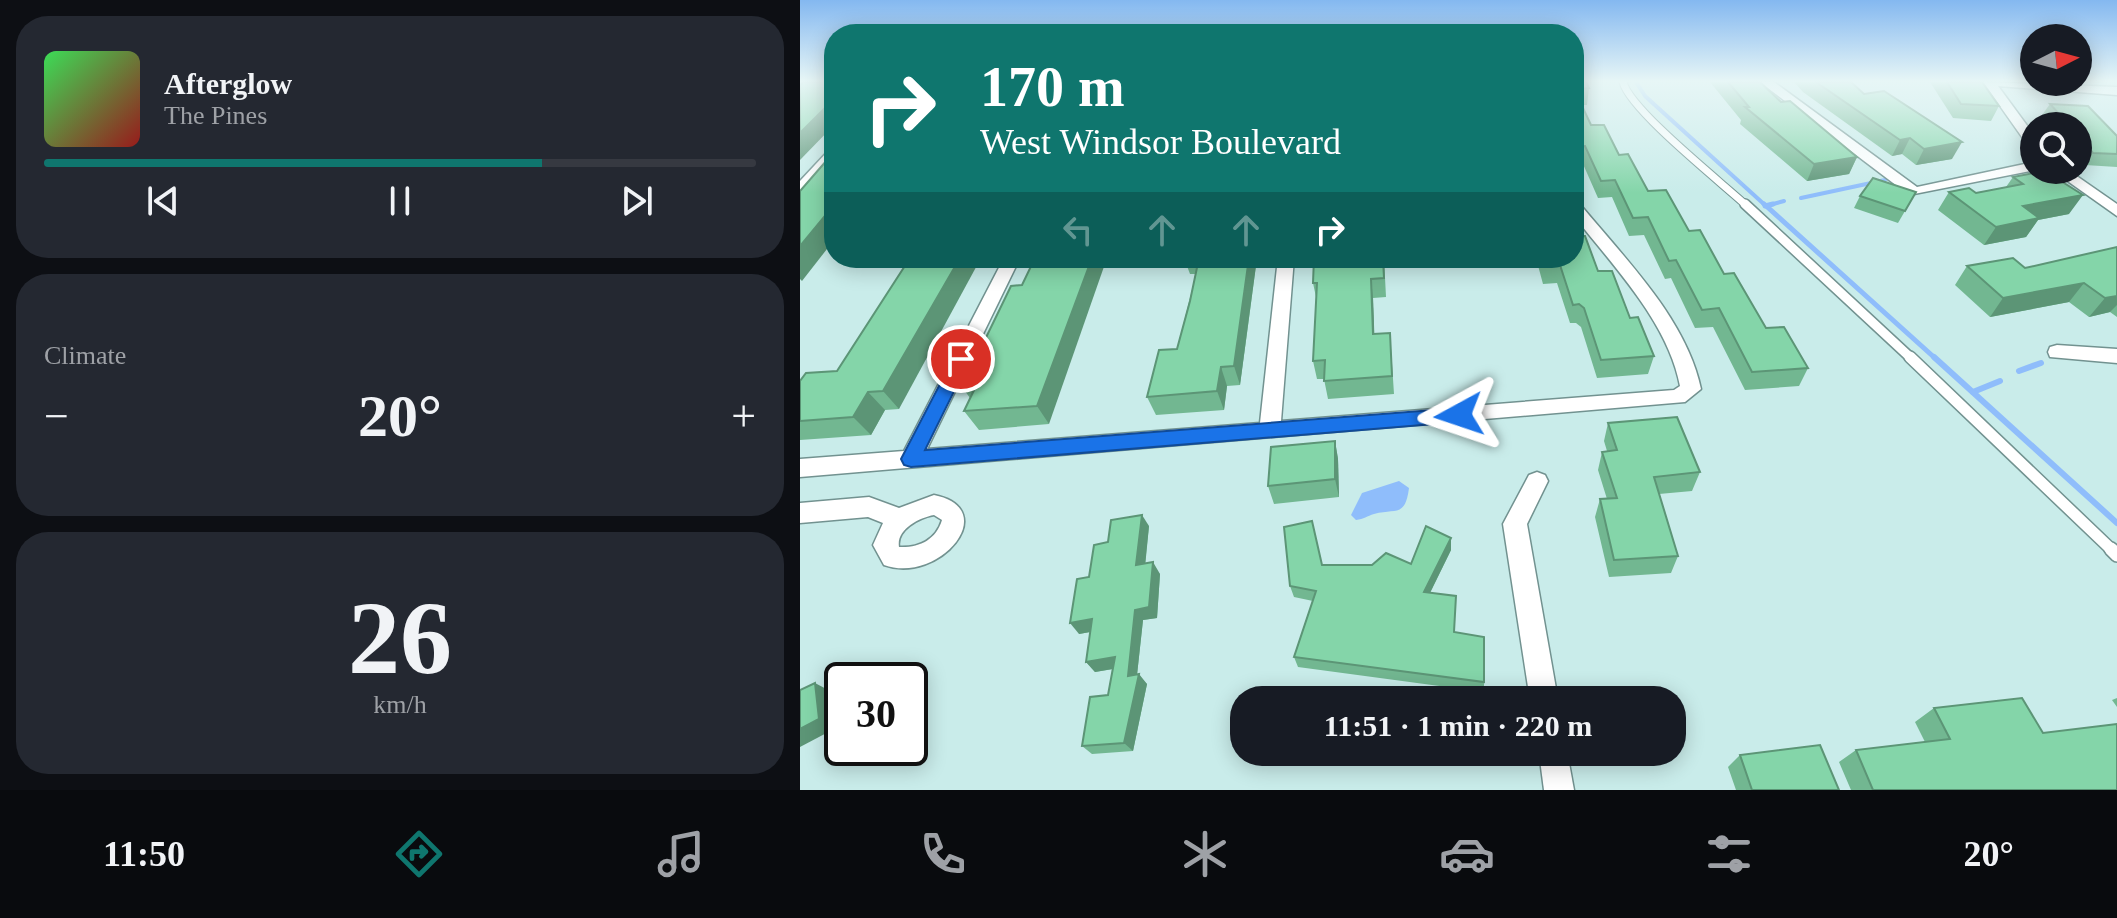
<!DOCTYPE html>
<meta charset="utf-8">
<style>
:root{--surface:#171b24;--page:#242831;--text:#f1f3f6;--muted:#9ea1a6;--line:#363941;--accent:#0f766e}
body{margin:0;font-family:Georgia,serif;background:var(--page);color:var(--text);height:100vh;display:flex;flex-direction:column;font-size:30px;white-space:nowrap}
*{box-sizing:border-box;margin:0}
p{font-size:26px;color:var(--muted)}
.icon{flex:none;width:44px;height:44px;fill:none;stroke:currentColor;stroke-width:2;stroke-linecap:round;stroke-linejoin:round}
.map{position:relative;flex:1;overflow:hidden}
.drawer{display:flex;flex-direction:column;gap:16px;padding:16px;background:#0d0f14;width:800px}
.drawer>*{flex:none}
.top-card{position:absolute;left:24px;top:24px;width:760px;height:244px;border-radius:32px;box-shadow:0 4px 20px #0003;background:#0f766e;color:#fff;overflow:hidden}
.needle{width:52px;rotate:84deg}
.tools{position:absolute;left:1220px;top:24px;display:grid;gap:16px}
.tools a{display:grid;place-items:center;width:72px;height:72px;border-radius:50%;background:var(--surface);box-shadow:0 4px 20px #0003;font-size:40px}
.speed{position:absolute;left:24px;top:662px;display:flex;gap:16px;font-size:40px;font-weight:700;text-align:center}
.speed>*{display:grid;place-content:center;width:104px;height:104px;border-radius:50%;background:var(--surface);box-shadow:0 4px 20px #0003;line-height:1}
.speed .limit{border:4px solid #111;border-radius:12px;background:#fff;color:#111}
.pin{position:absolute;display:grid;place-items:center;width:68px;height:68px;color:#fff;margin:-34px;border:4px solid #fff;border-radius:50%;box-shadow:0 2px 8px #0007}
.me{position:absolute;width:88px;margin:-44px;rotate:265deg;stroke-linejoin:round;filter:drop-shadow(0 0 6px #0008)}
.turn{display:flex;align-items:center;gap:28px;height:168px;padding:0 24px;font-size:36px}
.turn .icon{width:104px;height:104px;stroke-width:2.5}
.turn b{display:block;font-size:56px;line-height:68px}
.lanes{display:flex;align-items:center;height:76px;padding:0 24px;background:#0003;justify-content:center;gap:40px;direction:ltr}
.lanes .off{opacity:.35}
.big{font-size:60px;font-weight:700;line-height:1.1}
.drawer .widget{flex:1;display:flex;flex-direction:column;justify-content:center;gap:12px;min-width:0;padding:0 28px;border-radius:32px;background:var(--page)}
.drawer .dial{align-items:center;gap:0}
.dial b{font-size:104px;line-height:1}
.song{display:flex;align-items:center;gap:24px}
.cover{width:96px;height:96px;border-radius:12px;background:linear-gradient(135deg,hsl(130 70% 55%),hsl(0 70% 35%))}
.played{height:8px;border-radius:4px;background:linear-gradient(90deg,var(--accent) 70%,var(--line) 70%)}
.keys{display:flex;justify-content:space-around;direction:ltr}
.heat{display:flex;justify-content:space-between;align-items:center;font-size:44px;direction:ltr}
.trip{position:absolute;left:430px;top:686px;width:456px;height:80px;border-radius:32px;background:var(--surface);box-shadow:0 4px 20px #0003;font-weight:700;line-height:80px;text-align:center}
.dock{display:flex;height:128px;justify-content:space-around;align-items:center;background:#090b0e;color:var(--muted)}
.dock .icon{width:56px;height:56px}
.dock .on{color:var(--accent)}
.dock b{font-size:36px;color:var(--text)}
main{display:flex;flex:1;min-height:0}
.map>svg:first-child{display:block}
.water{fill:#8fbdfb}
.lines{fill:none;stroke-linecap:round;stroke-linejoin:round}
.stream-far2{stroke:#8fbdfb;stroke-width:4}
.stream-far1{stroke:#8fbdfb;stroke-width:5}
.stream{stroke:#8fbdfb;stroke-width:6}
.lane-far3-casing{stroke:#729290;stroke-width:9}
.lane-far2-casing{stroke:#729290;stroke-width:12}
.lane-far1-casing{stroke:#729290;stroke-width:14}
.lane-casing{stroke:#729290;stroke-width:16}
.street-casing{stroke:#729290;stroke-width:3}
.lane-far3{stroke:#fff;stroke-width:7}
.lane-far2{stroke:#fff;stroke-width:9}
.lane-far1{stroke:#fff;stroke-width:11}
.lane{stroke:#fff;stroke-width:13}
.street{fill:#fff;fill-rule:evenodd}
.wall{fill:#72b791}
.shaded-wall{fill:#5c9576}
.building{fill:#84d5a9;stroke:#5c9576;stroke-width:2}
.route{fill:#1a73e8;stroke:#114b97;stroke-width:2}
</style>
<main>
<section class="drawer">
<div class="widget">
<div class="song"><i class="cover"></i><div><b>Afterglow</b><p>The Pines</p></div></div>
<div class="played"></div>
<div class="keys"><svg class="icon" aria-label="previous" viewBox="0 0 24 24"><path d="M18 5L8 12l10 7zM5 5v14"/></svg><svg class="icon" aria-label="pause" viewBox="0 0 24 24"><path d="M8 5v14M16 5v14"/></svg><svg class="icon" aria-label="next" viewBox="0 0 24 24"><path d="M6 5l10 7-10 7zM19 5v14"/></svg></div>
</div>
<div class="widget"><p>Climate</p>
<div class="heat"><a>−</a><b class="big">20°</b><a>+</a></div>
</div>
<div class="widget dial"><b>26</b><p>km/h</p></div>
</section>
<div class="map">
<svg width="1317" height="790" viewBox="0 0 1317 790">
<rect width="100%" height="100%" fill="#c9ecea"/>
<path class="water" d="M599 481 609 488C605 518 596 508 574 514 567 516 564 519 556 520L551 515 562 493Z"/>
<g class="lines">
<g class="stream-far2">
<path d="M836 82 845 96 966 206"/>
<path d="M1001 198 1085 180"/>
<path d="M966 206 984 201"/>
</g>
<g class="stream-far1">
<path d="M964 204 1136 359"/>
<path d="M965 206 973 204"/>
</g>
<g class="stream">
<path d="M1134 357 1317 523"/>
<path d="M1219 371 1241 363"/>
<path d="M1173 392 1200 381"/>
</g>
<g class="lane-far3-casing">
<path id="lane-far3" d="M823 82C830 110 921 182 947 206"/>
</g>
<g class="lane-far2-casing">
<path id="lane-far2" d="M945 204 1112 359"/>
</g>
<g class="lane-far1-casing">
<path id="lane-far1" d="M1110 357 1313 551"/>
</g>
<g class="lane-casing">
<path id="lane" d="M1311 549 1317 555"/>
</g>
<g class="street-casing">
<g id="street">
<path d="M960 82H974L1117 187 1234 162 1235 170 1109 195Z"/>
<path d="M1183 82 1317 87V95L1198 86 1234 135V148L1229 147Z"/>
<path d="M34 149V161L5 193 0 194V181L29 150Z"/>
<path d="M1252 170H1268L1317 204V216Z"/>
<path d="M774 201 779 203C824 258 886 318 901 389L885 402 0 477V459L104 451 204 258H220L127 449 460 423 478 258H494L481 421 874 390 880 386C868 322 813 266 774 216Z"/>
<path d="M1257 345 1317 349V363L1250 357 1248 352 1250 347Z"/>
<path d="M737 472 745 475 748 481 727 524 758 700H730L703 524 729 475Z"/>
<path d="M134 495C203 509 139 585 84 565L73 545 83 523 68 517 0 523V503L69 497 99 508ZM134 515 142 520C136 540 119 548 99 547 96 530 118 518 134 515Z"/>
<path d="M739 752H767L774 790H744Z"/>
</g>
</g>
<use href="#lane-far3" class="lane-far3"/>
<use href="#lane-far2" class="lane-far2"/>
<use href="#lane-far1" class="lane-far1"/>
<use href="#lane" class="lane"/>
<use href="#street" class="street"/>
</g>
<g class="wall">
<path d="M774 82 789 88 787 105H782L791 125 819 155 848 191 889 231 924 274 966 328 1008 368 999 386 945 390 913 327 895 328 871 278 865 279 844 235 829 236 812 197 798 198 783 164H774Z"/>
<path d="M910 82H960L981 102 1057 157 1049 174 1007 181 940 124 941 120Z"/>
<path d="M994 82H1051L1064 94 1152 159 1116 165 1102 154 1092 156 1003 92Z"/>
<path d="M1130 82H1182L1199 106 1191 121 1153 118Z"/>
<path d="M1250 104 1317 136V167L1285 165 1278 157V126H1251L1242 115Z"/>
<path d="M1213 177 1269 214 1238 220 1226 237 1184 245 1138 210 1149 192 1176 193 1206 187Z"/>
<path d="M1116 192 1098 223 1054 208 1060 196Z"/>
<path d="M1317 247V317L1310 312 1289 317 1269 302 1190 317 1155 285 1167 266 1225 268Z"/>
<path d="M110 258 99 409 85 410 71 435 0 440V381L37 371Z"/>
<path d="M384 258H457L440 385 427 386 424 410 356 415 347 397 377 349 396 274H390Z"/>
<path d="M514 258H584L586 297 573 298 574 334 590 333 594 394 528 399 524 379H517L513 361 516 297 513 283Z"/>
<path d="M736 258H774L798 271 830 318 854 356 848 374 797 378 781 327 776 323H770L757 283 743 284Z"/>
<path d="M211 286 249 424 179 430 164 411 170 398 162 387Z"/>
<path d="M808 423 900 472 892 491 859 494 878 556 871 573 809 577 795 517 800 499H807L798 470 802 452 807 451 804 441Z"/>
<path d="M535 441 538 459 539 497 474 504 468 486Z"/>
<path d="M349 526 345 564 360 574 357 618 343 620 337 675 347 684 333 751 292 754 282 746 308 695 313 669 295 672 286 662 290 632 279 634 289 577 308 542Z"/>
<path d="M651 538V550L630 593 684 682V692L498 667 494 657 513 601 494 597 490 586 522 565 611 564Z"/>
<path d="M1317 698V707L1312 700Z"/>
<path d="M1134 708 1243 733 1317 790H1051L1039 762 1056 750 1125 742 1115 722Z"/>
<path d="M940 755 1039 790H936L928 767Z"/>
</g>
<g class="shaded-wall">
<path d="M34 99V125L0 160V133Z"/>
<path d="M1110 138 1102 154 1092 156 1100 140Z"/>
<path d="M1162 142 1152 159 1116 165 1124 149Z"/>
<path d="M1057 157 1049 174 1007 181 1014 164Z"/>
<path d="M1283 195 1269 214 1238 220 1226 237 1184 245 1196 227 1223 206Z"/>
<path d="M34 205V240L2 281 0 279V246Z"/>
<path d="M160 258H181L99 409 83 391Z"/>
<path d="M292 258H307L249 424 237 406Z"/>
<path d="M449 258H457L440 385 434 366Z"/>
<path d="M571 279 573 298 575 352 573 334Z"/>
<path d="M1284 283 1269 302 1190 317 1203 298Z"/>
<path d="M1317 296V305L1310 312 1289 317 1305 298Z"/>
<path d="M421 367 427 386 424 410 417 391Z"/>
<path d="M68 392 85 410 71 435 53 417Z"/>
<path d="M535 441 538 459 539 497 535 479Z"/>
<path d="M342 515 349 526 344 577 336 565Z"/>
<path d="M651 538V550L625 603 624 592Z"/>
<path d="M353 562 360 574 357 618 343 620 336 684 339 674 347 684 333 751 324 743 328 676 335 610Z"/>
<path d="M292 619 301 630 279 634 270 623Z"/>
<path d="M315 657 324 667 295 672 286 662Z"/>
<path d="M15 683 32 692 36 728 0 747V729Z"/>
</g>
<g class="building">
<path d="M3 82H34V99L0 133V85Z"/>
<path d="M774 82H786L789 88 774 89 791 125H804L819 155 828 154 848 191 866 190 889 231 900 230 924 274 934 273 966 328 984 327 1008 368 952 372 919 308 902 310 876 260 869 261 848 217 833 218 815 180 801 181 785 146 774 147Z"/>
<path d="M928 82H960L981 102 990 101 1057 157 1014 164 945 107H949Z"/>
<path d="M1016 82H1051L1064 94 1084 91 1162 142 1124 149 1110 138 1100 140Z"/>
<path d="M1147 82H1182L1199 106 1161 104Z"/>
<path d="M1250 104 1288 106 1317 136V154L1293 153 1278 135V126H1270Z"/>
<path d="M34 152V205L0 246V191Z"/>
<path d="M1245 171 1283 195 1223 206 1239 218 1196 227 1149 192 1169 188 1176 193 1223 184 1213 177Z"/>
<path d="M1073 178 1116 192 1105 211 1060 196Z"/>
<path d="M774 236H785L798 271H812L830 318 838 317 854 356 801 360 784 308 779 304 773 305 760 265 745 266 743 258H774Z"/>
<path d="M1317 247V296L1305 298 1284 283 1203 298 1167 266 1213 258 1225 268Z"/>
<path d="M110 258H160L83 391 68 392 53 417 0 421V381L6 373 37 371Z"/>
<path d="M235 258H292L237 406 164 411 176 386 162 387 211 286 222 285Z"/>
<path d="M399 258H449L434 366 421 367 417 391 347 397 359 350 377 349 390 301Z"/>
<path d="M514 258H583L584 278 571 279 573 334 590 333 592 376 524 381 525 360 513 361 517 283H513Z"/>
<path d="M877 417 900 472 854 477 878 556 814 560 800 499 817 498 802 452 817 450 808 423Z"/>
<path d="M535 441V479L468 486 471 447Z"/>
<path d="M342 515 336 565 353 562 349 607 335 610 328 676 339 674 324 743 282 746 290 697 308 695 315 657 286 662 292 619 270 623 277 579 289 577 294 545 308 542 311 520Z"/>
<path d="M512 521 522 565H572L586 553 611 564 626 526 651 538 624 592 656 596 654 632 684 637V682L494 657 516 591 490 586 484 527Z"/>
<path d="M15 683 19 719 0 729V690Z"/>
<path d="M1222 698 1243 733 1317 724V790H1073L1056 750 1150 739 1134 708Z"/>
<path d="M1020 745 1039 790H952L940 755Z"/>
</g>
<linearGradient id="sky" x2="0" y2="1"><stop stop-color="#84b8f0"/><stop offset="0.42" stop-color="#e7f6f6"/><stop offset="1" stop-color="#e7f6f6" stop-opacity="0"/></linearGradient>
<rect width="1317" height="193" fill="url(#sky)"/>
<path class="route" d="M161 353 170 359 125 450 659 408 668 415 659 422 111 467 104 465 101 459 153 359Z"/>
</svg>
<div class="tools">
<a><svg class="needle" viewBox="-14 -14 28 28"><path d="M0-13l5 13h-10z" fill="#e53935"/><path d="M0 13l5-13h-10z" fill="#9ea1a6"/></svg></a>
<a><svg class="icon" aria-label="search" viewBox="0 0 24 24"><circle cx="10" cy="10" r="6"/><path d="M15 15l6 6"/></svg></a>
</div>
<div class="speed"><div class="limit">30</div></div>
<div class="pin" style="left:161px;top:359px;background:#d93025"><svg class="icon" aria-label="arrive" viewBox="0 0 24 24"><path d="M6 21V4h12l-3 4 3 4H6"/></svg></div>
<svg class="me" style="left:659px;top:415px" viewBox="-20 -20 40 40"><path d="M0-17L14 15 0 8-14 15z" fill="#1a73e8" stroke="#fff" stroke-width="4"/></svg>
<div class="trip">11:51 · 1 min · 220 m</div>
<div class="top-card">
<div class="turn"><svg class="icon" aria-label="right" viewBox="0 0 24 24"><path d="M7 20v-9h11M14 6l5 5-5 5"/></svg><div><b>170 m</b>West Windsor Boulevard</div></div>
<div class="lanes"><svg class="icon off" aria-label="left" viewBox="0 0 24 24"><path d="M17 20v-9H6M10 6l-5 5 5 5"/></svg><svg class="icon off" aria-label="ahead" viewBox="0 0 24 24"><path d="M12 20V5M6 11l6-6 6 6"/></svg><svg class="icon off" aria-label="ahead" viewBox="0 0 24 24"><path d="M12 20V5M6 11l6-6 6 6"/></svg><svg class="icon" aria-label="right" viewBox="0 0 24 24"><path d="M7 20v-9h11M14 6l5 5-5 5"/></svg></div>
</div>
</div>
</main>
<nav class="dock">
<b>11:50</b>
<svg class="icon on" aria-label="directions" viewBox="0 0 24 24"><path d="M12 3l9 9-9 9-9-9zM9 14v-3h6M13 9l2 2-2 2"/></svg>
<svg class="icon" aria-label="music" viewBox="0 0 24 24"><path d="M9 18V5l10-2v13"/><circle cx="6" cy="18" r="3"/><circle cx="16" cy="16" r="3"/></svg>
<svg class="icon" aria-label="phone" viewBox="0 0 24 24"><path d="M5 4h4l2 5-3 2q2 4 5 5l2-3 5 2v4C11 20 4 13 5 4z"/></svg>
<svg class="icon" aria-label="climate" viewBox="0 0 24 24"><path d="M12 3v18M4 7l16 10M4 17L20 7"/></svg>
<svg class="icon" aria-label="car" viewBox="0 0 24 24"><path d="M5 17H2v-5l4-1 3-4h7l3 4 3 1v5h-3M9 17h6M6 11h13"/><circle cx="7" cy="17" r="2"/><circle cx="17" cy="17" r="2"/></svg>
<svg class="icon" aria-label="filters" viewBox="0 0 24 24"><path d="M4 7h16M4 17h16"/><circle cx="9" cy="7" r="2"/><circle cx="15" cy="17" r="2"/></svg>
<b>20°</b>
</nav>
